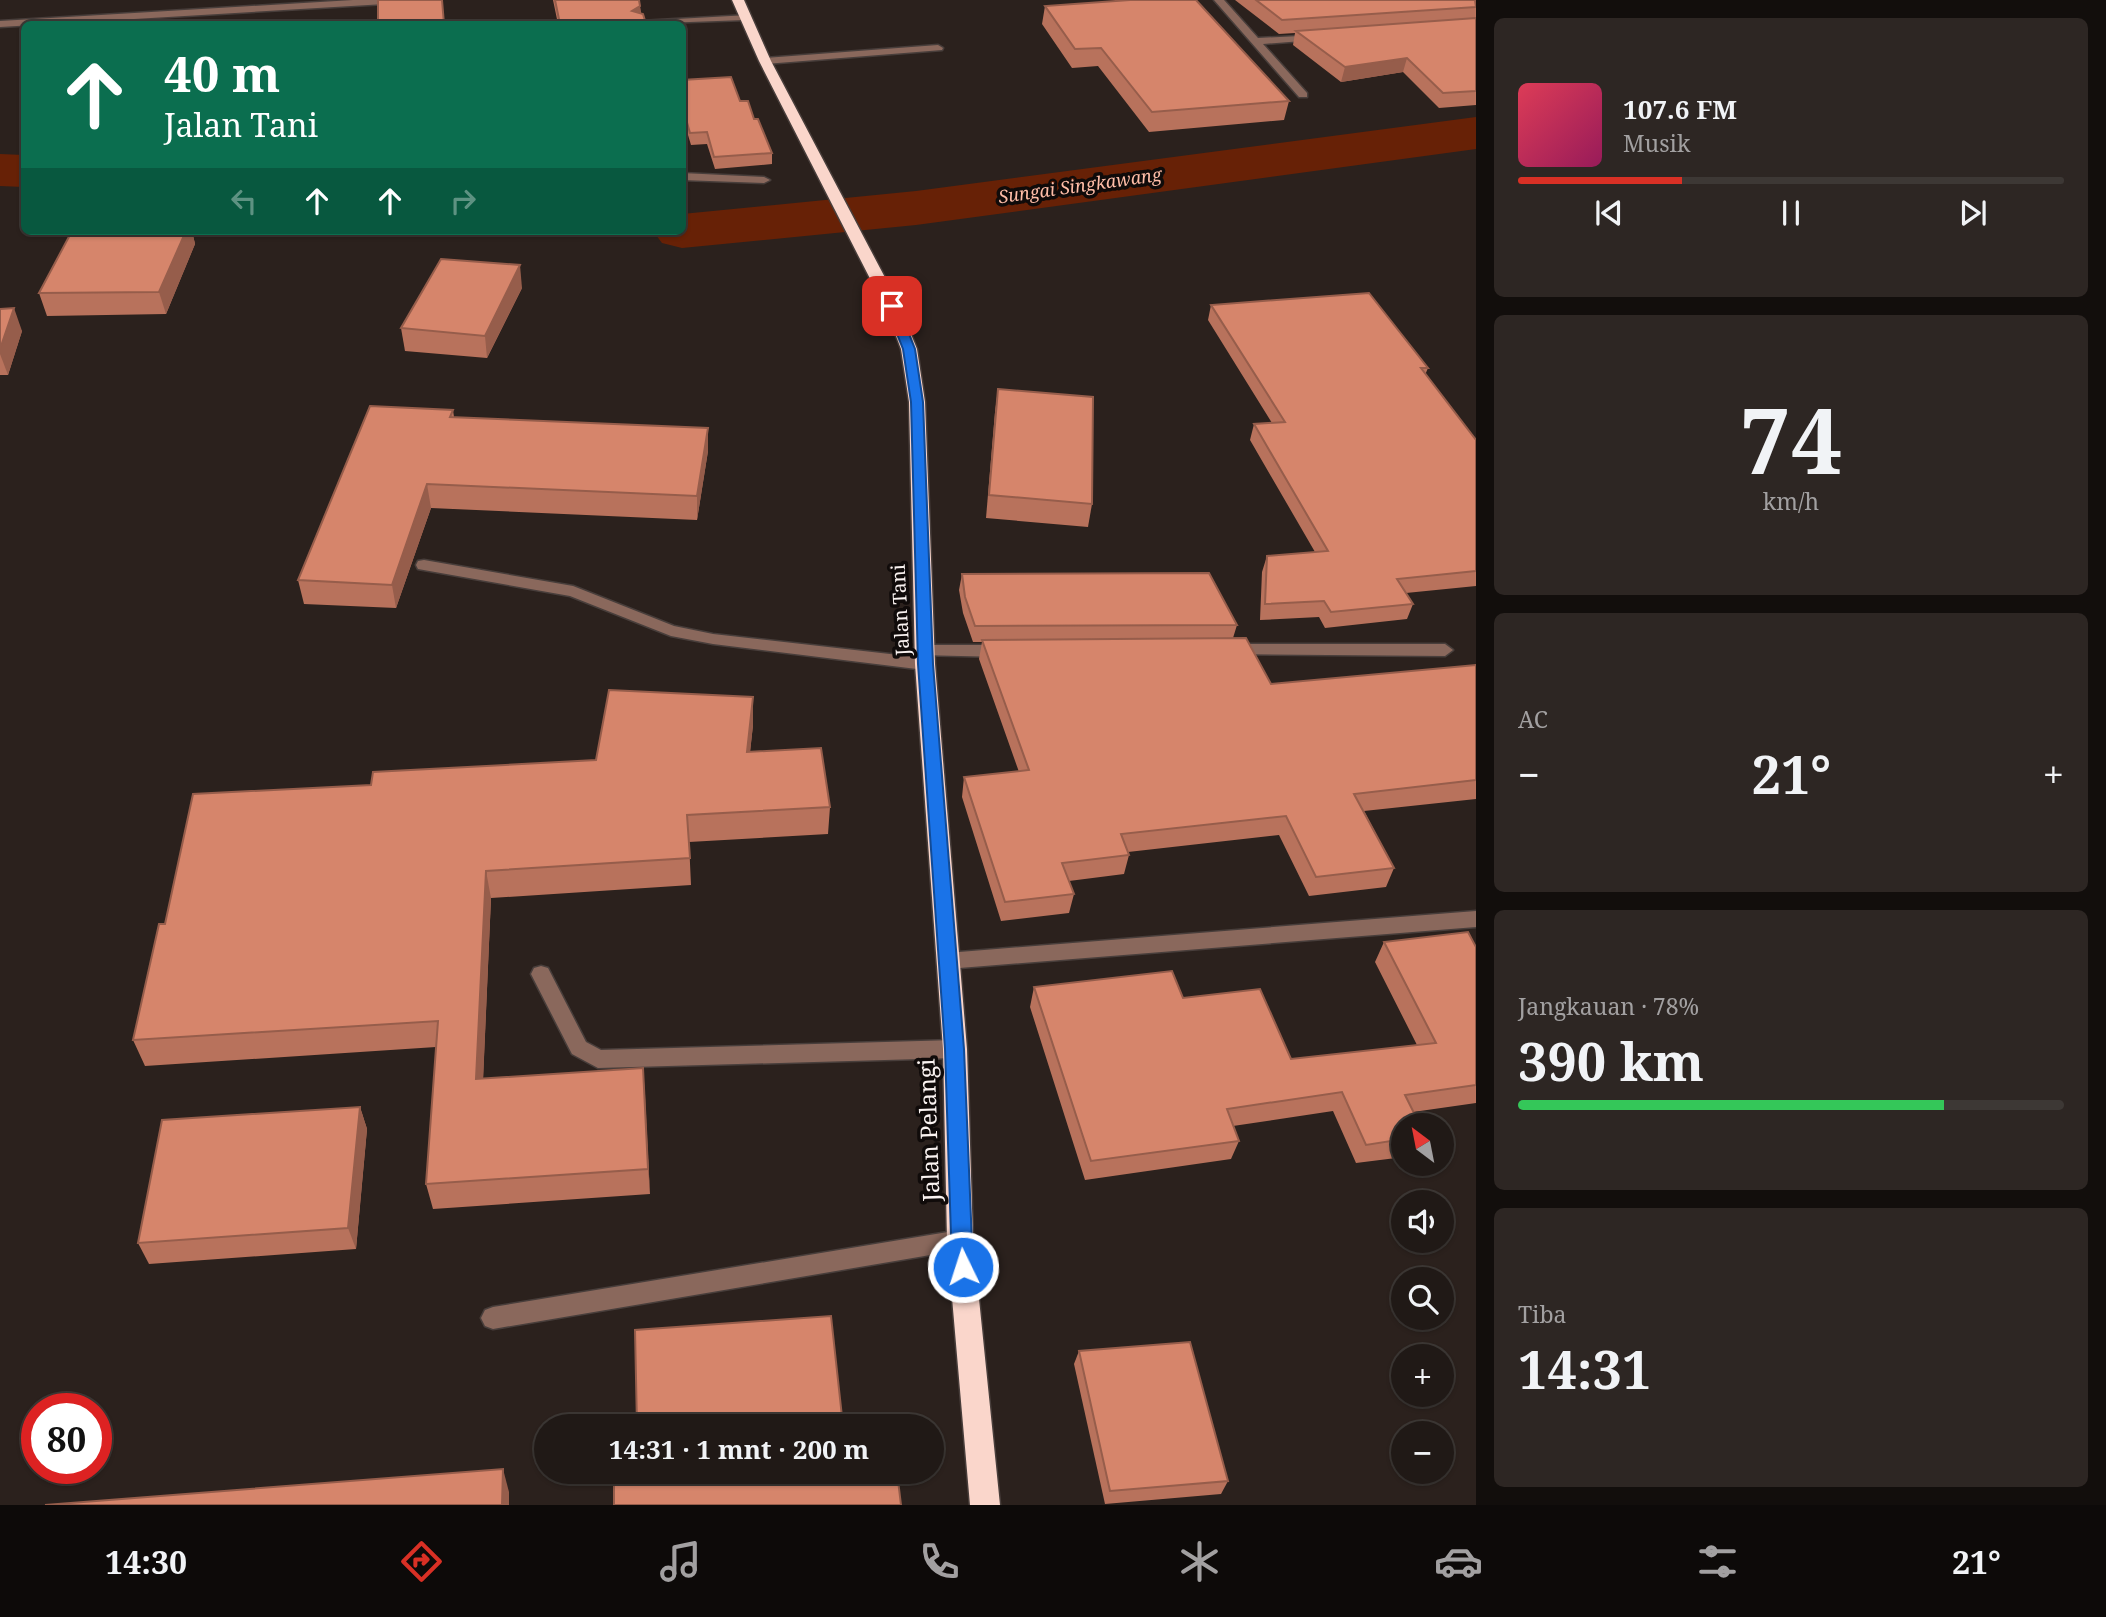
<!DOCTYPE html>
<html lang="id">
<meta charset="utf-8">
<style>
:root{--surface:#201916;--page:#2d2623;--text:#f1f3f6;--muted:#a2a0a1;--line:#3d3835;--accent:#d93025}
body{margin:0;font-family:"Noto Serif",serif;background:var(--page);color:var(--text);height:100vh;display:flex;flex-direction:column;font-size:26px;white-space:nowrap}
*{box-sizing:border-box;margin:0}
p{font-size:23px;color:var(--muted)}
.icon{flex:none;width:38px;height:38px;fill:none;stroke:currentColor;stroke-width:2;stroke-linecap:round;stroke-linejoin:round}
.map{position:relative;flex:1;overflow:hidden}
.details{display:flex;flex-direction:column;gap:18px;padding:18px;background:#120e0c;width:630px}
.details>*{flex:none}
.guide{position:absolute;left:21px;top:21px;width:665px;height:214px;border-radius:10px;box-shadow:0 2px 5px #0004,0 0 0 2px var(--line);background:#0b6e4f;color:#fff;overflow:hidden}
.needle{width:46px;rotate:328deg}
.fabs{position:absolute;left:1391px;top:1113px;display:grid;gap:14px}
.fabs a{display:grid;place-items:center;width:63px;height:63px;border-radius:50%;background:var(--surface);box-shadow:0 2px 5px #0004,0 0 0 2px var(--line);font-size:35px}
.speed{position:absolute;left:21px;top:1393px;display:flex;gap:14px;font-size:35px;font-weight:700;text-align:center}
.speed>*{display:grid;place-content:center;width:91px;height:91px;border-radius:50%;background:var(--surface);box-shadow:0 2px 5px #0004,0 0 0 2px var(--line);line-height:1}
.speed .limit{border:10px solid #d22;background:#fff;color:#111}
.pin{position:absolute;display:grid;place-items:center;width:60px;height:60px;color:#fff;margin:-30px;border-radius:14px;box-shadow:0 4px 10px #0006}
.me{position:absolute;width:77px;margin:-38px;rotate:356deg;stroke-linejoin:round;filter:drop-shadow(0 0 5px #0008)}
.turn{display:flex;align-items:center;gap:24px;height:147px;padding:0 28px;font-size:32px}
.turn .icon{width:91px;height:91px;stroke-width:2.5}
.turn b{display:block;font-size:49px;line-height:60px}
.lanes{display:flex;align-items:center;height:66px;padding:0 28px;background:#0003;justify-content:center;gap:35px;direction:ltr}
.lanes .off{opacity:.35}
.big{font-size:52px;font-weight:700;line-height:1.1}
.details .tile{flex:1;display:flex;flex-direction:column;justify-content:center;gap:10px;min-width:0;padding:0 24px;border-radius:10px;background:var(--page)}
.details .dial{align-items:center;gap:0}
.dial b{font-size:91px;line-height:1}
.song{display:flex;align-items:center;gap:21px}
.cover{width:84px;height:84px;border-radius:10px;background:linear-gradient(135deg,hsl(350 70% 55%),hsl(330 70% 35%))}
.played{height:7px;border-radius:4px;background:linear-gradient(90deg,var(--accent) 30%,var(--line) 30%)}
.keys{display:flex;justify-content:space-around;direction:ltr}
.heat{display:flex;justify-content:space-between;align-items:center;font-size:38px;direction:ltr}
.charge{height:10px;border-radius:5px;background:linear-gradient(90deg,#34c759 78%,var(--line) 0)}
.trip{position:absolute;left:534px;top:1414px;width:410px;height:70px;border-radius:35px;background:var(--surface);box-shadow:0 2px 5px #0004,0 0 0 2px var(--line);font-weight:700;line-height:70px;text-align:center}
.tabs{display:flex;height:112px;justify-content:space-around;align-items:center;background:#0d0a09;color:var(--muted)}
.tabs .icon{width:49px;height:49px}
.tabs .selected{color:var(--accent)}
.tabs b{font-size:32px;color:var(--text)}
main{display:flex;flex:1;min-height:0}
.map>svg:first-child{display:block}
.lines{fill:none;stroke-linecap:round;stroke-linejoin:round}
.river{fill:#672106;fill-rule:evenodd}
.minor-casing{stroke:#483e3b;stroke-width:3}
.highway-casing{stroke:#483e3b;stroke-width:3}
.minor{fill:#8a685c;fill-rule:evenodd}
.highway{fill:#fad6cb;fill-rule:evenodd}
.wall{fill:#b8725c}
.shaded-wall{fill:#965d4b}
.building{fill:#d6856b;stroke:#965d4b;stroke-width:2}
.route{fill:#1a73e8;stroke:#114b97;stroke-width:2}
.labels{text-anchor:middle;stroke-width:7;stroke-linejoin:round;paint-order:stroke}
.far-water-label{font-size:18px;font-style:italic;fill:#ffbda7;stroke:#100b0a}
.street-label{font-size:19px;fill:#faf3f1;stroke:#100b0a}
.near-street-label{font-size:23px;fill:#faf3f1;stroke:#100b0a}
</style>
<main>
<div class="map">
<svg width="1476" height="1505" viewBox="0 0 1476 1505">
<rect width="100%" height="100%" fill="#2b211d"/>
<g class="lines">
<g class="river">
<path d="M1476 117V149L916 225 682 248 662 243 653 231H682V214L916 191Z"/>
<path d="M0 154 24 155V187L0 186Z"/>
</g>
<g class="minor-casing">
<g id="minor">
<path d="M353 0H407L402 3 0 27V21Z"/>
<path d="M1214 0H1224L1258 38 1319 35 1320 37 1315 40 1263 44 1307 93V97H1299Z"/>
<path d="M749 15 750 17 745 20 635 24 640 21Z"/>
<path d="M938 45 943 48 942 50 765 64 760 61 765 58Z"/>
<path d="M682 173 764 177 770 180 764 183 682 180Z"/>
<path d="M424 560 573 586 674 626 713 634 925 658 933 664 925 670 713 644 671 636 570 596 418 569 416 565 418 561Z"/>
<path d="M1229 644H1445L1453 650 1445 656 1223 654 1221 650 1223 646Z"/>
<path d="M925 645H1002L1010 651 1002 657 919 655 917 651 919 647Z"/>
<path d="M1476 911V927L947 969 940 967 937 961 940 955 947 953Z"/>
<path d="M541 966 548 968 586 1042 601 1050 955 1040 962 1043 965 1049 962 1055 955 1058 598 1068 572 1054 531 974 534 968Z"/>
<path d="M960 1230 968 1233 971 1240 968 1247 960 1250 493 1329 485 1326 481 1318 485 1310 493 1307Z"/>
</g>
</g>
<g class="highway-casing">
<path id="highway" d="M732 0H744L771 61 900 306 917 349 925 402 935 664 967 1049 973 1240 1000 1505H970L947 1240 943 1049 915 664 909 402 901 349 884 306 759 61Z"/>
</g>
<use href="#minor" class="minor"/>
<use href="#highway" class="highway"/>
</g>
<g class="wall">
<path d="M553 0H639L641 13 646 24H558Z"/>
<path d="M1235 0H1476V105L1439 108 1403 72 1341 82 1293 45 1295 33 1279 34Z"/>
<path d="M1045 6 1289 101 1284 120 1149 132 1098 66 1072 68 1042 24Z"/>
<path d="M682 80 740 101 754 119 772 153V164L715 169 707 144 691 145 682 115Z"/>
<path d="M72 231H192L195 244 166 314 47 316 39 293Z"/>
<path d="M522 288 487 358 405 351 401 328Z"/>
<path d="M1211 305 1428 368 1425 375 1476 440V586L1406 593 1413 604 1407 619 1325 628 1319 617 1260 620 1262 572 1267 556 1315 552 1250 440 1254 424 1272 423 1208 320Z"/>
<path d="M0 309 22 331 8 375H0Z"/>
<path d="M998 389 1092 504 1088 527 986 518 995 412Z"/>
<path d="M453 410 454 417 708 451 697 520 431 508 396 608 304 604 298 580Z"/>
<path d="M962 574 1237 625 1233 638 1271 684 1476 665V799L1364 811 1394 868 1386 887 1309 896 1279 835 1128 852 1129 855 1124 874 1069 881 1074 894 1069 913 1001 921 962 797 964 777 1019 772 979 659 982 642H973L963 613 959 590Z"/>
<path d="M753 725 750 752 830 807 828 834 689 842 691 885 491 898 483 1079 643 1068 650 1194 433 1209 426 1184 436 1047 145 1066 133 1040 165 924 371 785 596 760Z"/>
<path d="M1384 942 1476 947V1103L1413 1112 1404 1125V1157L1356 1163 1333 1111 1233 1126 1239 1141 1231 1159 1085 1180 1030 1007 1034 987 1183 998 1291 1059 1417 1045 1375 962Z"/>
<path d="M360 1107 367 1129 356 1249 149 1264 138 1243Z"/>
<path d="M1079 1351 1228 1481 1221 1494 1105 1504 1074 1364Z"/>
</g>
<g class="shaded-wall">
<path d="M640 6 641 18 632 11Z"/>
<path d="M1407 58 1403 72 1341 82 1345 67Z"/>
<path d="M186 231H192L195 244 166 314 159 292Z"/>
<path d="M520 265 522 288 487 358 485 336Z"/>
<path d="M14 308 22 331 8 375 0 354V349Z"/>
<path d="M708 428V451L697 520V496Z"/>
<path d="M427 484 431 508 396 608 392 585Z"/>
<path d="M753 697V725L747 780V752Z"/>
<path d="M486 871 491 898 482 1105 476 1079Z"/>
<path d="M643 1068 645 1094 650 1194 648 1169Z"/>
<path d="M360 1107 367 1129 356 1249 348 1228Z"/>
<path d="M503 1469 509 1492V1505H502Z"/>
</g>
<g class="building">
<path d="M378 0H442L444 24H378Z"/>
<path d="M555 0H639L640 6 632 11 643 14 646 24H560Z"/>
<path d="M1130 0H1196L1289 101 1152 112 1101 48 1075 49 1045 6Z"/>
<path d="M1256 0H1475L1476 7 1282 20Z"/>
<path d="M1476 18V91L1443 93 1407 58 1345 67 1296 31Z"/>
<path d="M524 23 525 24H501Z"/>
<path d="M731 77 740 101H748L754 119H758L772 153 714 157 707 132 690 133 682 105V80Z"/>
<path d="M72 231H186L159 292 39 293Z"/>
<path d="M441 259 520 265 485 336 401 328Z"/>
<path d="M1369 293 1428 368H1421L1476 440V571L1397 579 1413 604 1331 612 1324 601 1265 604 1267 556 1328 551 1254 424 1285 422 1211 305Z"/>
<path d="M14 308 0 349V309Z"/>
<path d="M998 389 1093 397 1092 504 989 495Z"/>
<path d="M370 406 453 410 450 417 708 428 697 496 427 484 392 585 298 580Z"/>
<path d="M1209 573 1237 625 975 626 965 597 962 574Z"/>
<path d="M1246 638 1271 684 1476 665V780L1354 794 1394 868 1316 877 1286 816 1121 834 1129 855 1062 863 1074 894 1005 902 964 777 1029 770 982 640Z"/>
<path d="M609 690 753 697 747 752 821 748 830 807 687 815 690 858 486 871 476 1079 643 1068 648 1169 426 1184 438 1021 133 1040 159 924H165L193 794 371 785 373 772 596 760Z"/>
<path d="M1468 932 1476 947V1085L1405 1095 1420 1125H1404V1139L1366 1145 1342 1092 1227 1109 1239 1141 1091 1161 1034 987 1172 971 1183 998 1260 989 1291 1059 1436 1043 1384 942Z"/>
<path d="M360 1107 348 1228 138 1243 162 1120Z"/>
<path d="M831 1316 843 1426H637L635 1330Z"/>
<path d="M1190 1342 1228 1481 1110 1491 1079 1351Z"/>
<path d="M503 1469 502 1505H45Z"/>
<path d="M614 1472H897L901 1505H614Z"/>
</g>
<path class="route" d="M892 302 898 306 915 349 923 402 933 664 964 1049 973 1267 970 1274 963 1276 956 1274 952 1267 945 1049 918 664 911 402 903 349 886 306Z"/>
<g class="labels">
<g class="far-water-label">
<text transform="translate(1080 186) rotate(-8)" y="6">Sungai Singkawang</text>
</g>
<g class="street-label">
<text transform="translate(900 610) rotate(-93)" y="7">Jalan Tani</text>
</g>
<g class="near-street-label">
<text transform="translate(929 1130) rotate(-92)" y="8">Jalan Pelangi</text>
</g>
</g>
</svg>
<div class="fabs">
<a><svg class="needle" viewBox="-14 -14 28 28"><path d="M0-13l5 13h-10z" fill="#e53935"/><path d="M0 13l5-13h-10z" fill="#a2a0a1"/></svg></a>
<a><svg class="icon" aria-label="sound" viewBox="0 0 24 24"><path d="M4 9h4l5-4v14l-5-4H4zM17 9q2 3 0 6"/></svg></a>
<a><svg class="icon" aria-label="search" viewBox="0 0 24 24"><circle cx="10" cy="10" r="6"/><path d="M15 15l6 6"/></svg></a>
<a>+</a>
<a>−</a>
</div>
<div class="speed"><div class="limit">80</div></div>
<div class="pin" style="left:892px;top:306px;background:#d93025"><svg class="icon" aria-label="arrive" viewBox="0 0 24 24"><path d="M6 21V4h12l-3 4 3 4H6"/></svg></div>
<svg class="me" style="left:963px;top:1267px" viewBox="-20 -20 40 40"><circle r="17" fill="#1a73e8" stroke="#fff" stroke-width="3"/><path d="M0-11L8 9 0 5-8 9z" fill="#fff"/></svg>
<div class="trip">14:31 · 1 mnt · 200 m</div>
<div class="guide">
<div class="turn"><svg class="icon" aria-label="ahead" viewBox="0 0 24 24"><path d="M12 20V5M6 11l6-6 6 6"/></svg><div><b>40 m</b>Jalan Tani</div></div>
<div class="lanes"><svg class="icon off" aria-label="left" viewBox="0 0 24 24"><path d="M17 20v-9H6M10 6l-5 5 5 5"/></svg><svg class="icon" aria-label="ahead" viewBox="0 0 24 24"><path d="M12 20V5M6 11l6-6 6 6"/></svg><svg class="icon" aria-label="ahead" viewBox="0 0 24 24"><path d="M12 20V5M6 11l6-6 6 6"/></svg><svg class="icon off" aria-label="right" viewBox="0 0 24 24"><path d="M7 20v-9h11M14 6l5 5-5 5"/></svg></div>
</div>
</div>
<section class="details">
<div class="tile">
<div class="song"><i class="cover"></i><div><b>107.6 FM</b><p>Musik</p></div></div>
<div class="played"></div>
<div class="keys"><svg class="icon" aria-label="previous" viewBox="0 0 24 24"><path d="M18 5L8 12l10 7zM5 5v14"/></svg><svg class="icon" aria-label="pause" viewBox="0 0 24 24"><path d="M8 5v14M16 5v14"/></svg><svg class="icon" aria-label="next" viewBox="0 0 24 24"><path d="M6 5l10 7-10 7zM19 5v14"/></svg></div>
</div>
<div class="tile dial"><b>74</b><p>km/h</p></div>
<div class="tile"><p>AC</p>
<div class="heat"><a>−</a><b class="big">21°</b><a>+</a></div>
</div>
<div class="tile"><p>Jangkauan · 78%</p><b class="big">390 km</b><div class="charge"></div></div>
<div class="tile"><p>Tiba</p><b class="big">14:31</b></div>
</section>
</main>
<nav class="tabs">
<b>14:30</b>
<svg class="icon selected" aria-label="directions" viewBox="0 0 24 24"><path d="M12 3l9 9-9 9-9-9zM9 14v-3h6M13 9l2 2-2 2"/></svg>
<svg class="icon" aria-label="music" viewBox="0 0 24 24"><path d="M9 18V5l10-2v13"/><circle cx="6" cy="18" r="3"/><circle cx="16" cy="16" r="3"/></svg>
<svg class="icon" aria-label="phone" viewBox="0 0 24 24"><path d="M5 4h4l2 5-3 2q2 4 5 5l2-3 5 2v4C11 20 4 13 5 4z"/></svg>
<svg class="icon" aria-label="climate" viewBox="0 0 24 24"><path d="M12 3v18M4 7l16 10M4 17L20 7"/></svg>
<svg class="icon" aria-label="car" viewBox="0 0 24 24"><path d="M5 17H2v-5l4-1 3-4h7l3 4 3 1v5h-3M9 17h6M6 11h13"/><circle cx="7" cy="17" r="2"/><circle cx="17" cy="17" r="2"/></svg>
<svg class="icon" aria-label="filters" viewBox="0 0 24 24"><path d="M4 7h16M4 17h16"/><circle cx="9" cy="7" r="2"/><circle cx="15" cy="17" r="2"/></svg>
<b>21°</b>
</nav>
